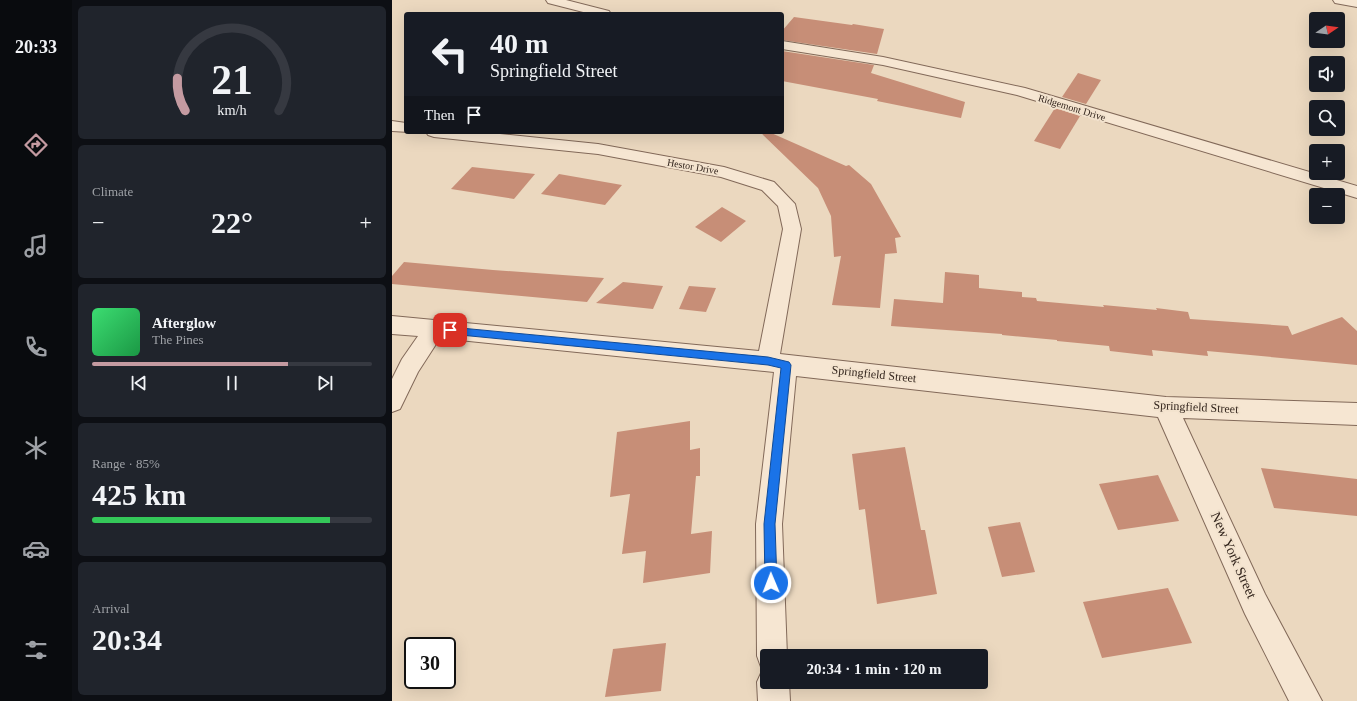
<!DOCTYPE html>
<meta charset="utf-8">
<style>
:root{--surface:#171b24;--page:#20242c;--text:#f1f3f6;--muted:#9ea1a6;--line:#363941;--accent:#c49aa1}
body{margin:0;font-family:Georgia,serif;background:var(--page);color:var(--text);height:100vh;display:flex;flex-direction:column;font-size:15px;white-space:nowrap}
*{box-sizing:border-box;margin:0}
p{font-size:13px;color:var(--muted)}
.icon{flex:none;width:22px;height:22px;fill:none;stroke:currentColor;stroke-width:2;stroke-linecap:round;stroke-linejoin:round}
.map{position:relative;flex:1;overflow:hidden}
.details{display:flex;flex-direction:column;gap:6px;padding:6px;background:#0d0f14;width:320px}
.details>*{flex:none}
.hud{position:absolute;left:12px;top:12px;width:380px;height:122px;border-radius:4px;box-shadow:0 4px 16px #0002;background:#171b24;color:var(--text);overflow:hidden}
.needle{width:26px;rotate:77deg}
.buttons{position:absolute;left:917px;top:12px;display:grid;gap:8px}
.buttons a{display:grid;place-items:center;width:36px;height:36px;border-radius:4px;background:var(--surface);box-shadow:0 4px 16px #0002;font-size:20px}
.speed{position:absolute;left:12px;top:637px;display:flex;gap:8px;font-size:20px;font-weight:700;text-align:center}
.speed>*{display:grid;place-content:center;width:52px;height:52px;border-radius:50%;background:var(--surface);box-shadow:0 4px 16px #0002;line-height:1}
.speed .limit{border:2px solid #111;border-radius:6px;background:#fff;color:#111}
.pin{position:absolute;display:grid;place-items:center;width:34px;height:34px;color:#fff;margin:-17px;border-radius:8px;box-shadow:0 2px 6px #0006}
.me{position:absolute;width:44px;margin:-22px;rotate:359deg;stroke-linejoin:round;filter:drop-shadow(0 0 3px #0008)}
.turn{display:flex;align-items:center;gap:14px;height:84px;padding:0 20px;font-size:18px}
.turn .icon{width:52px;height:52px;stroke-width:2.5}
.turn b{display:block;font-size:28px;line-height:34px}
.then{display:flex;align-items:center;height:38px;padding:0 20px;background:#0003;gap:8px;font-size:15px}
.big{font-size:30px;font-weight:800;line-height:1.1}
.details .widget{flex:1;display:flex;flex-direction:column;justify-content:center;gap:6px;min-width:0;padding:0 14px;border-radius:6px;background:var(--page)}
.details .dial{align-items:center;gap:0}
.dial svg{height:104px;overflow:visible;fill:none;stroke:var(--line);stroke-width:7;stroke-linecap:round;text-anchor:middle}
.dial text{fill:var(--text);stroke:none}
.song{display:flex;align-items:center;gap:12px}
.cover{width:48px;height:48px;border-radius:6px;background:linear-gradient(135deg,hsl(140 70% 55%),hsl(140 70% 35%))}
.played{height:4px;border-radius:2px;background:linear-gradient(90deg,var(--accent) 70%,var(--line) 70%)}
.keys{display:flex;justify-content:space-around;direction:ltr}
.heat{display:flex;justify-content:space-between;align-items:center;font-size:22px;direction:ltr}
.charge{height:6px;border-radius:3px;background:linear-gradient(90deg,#34c759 85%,var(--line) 0)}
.trip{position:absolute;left:368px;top:649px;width:228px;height:40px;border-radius:4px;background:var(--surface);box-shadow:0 4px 16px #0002;font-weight:800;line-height:40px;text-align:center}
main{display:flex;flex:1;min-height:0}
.tab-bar{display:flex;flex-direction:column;width:72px;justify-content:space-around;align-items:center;background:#090b0e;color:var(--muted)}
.tab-bar .icon{width:28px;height:28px}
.tab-bar .active{color:var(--accent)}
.tab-bar b{font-size:18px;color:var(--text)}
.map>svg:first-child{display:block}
.building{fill:#c78e77}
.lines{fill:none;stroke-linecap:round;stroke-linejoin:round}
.street-casing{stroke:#826959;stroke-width:2}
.street{fill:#f6e6d2;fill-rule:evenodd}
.route{fill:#1a73e8;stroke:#114b97}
.labels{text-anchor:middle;stroke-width:4;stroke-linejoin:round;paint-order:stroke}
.far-street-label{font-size:10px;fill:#32241c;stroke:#f3e3ce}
.street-label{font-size:12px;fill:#32241c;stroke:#f3e3ce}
.near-street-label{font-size:14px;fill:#32241c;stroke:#f3e3ce}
</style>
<main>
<nav class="tab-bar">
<b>20:33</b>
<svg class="icon active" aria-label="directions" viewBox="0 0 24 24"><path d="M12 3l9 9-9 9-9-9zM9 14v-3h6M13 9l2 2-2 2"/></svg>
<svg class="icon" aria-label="music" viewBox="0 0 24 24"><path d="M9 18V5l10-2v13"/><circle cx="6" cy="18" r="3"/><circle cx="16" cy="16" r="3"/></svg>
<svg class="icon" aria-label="phone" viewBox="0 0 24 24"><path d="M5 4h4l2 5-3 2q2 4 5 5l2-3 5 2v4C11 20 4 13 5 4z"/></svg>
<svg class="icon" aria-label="climate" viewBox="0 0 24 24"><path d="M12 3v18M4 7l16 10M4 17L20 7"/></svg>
<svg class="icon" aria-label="car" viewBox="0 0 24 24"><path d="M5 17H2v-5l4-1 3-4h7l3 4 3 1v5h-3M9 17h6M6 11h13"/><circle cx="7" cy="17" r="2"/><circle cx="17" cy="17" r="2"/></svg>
<svg class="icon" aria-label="filters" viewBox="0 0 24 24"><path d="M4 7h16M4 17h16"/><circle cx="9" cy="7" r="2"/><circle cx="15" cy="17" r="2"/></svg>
</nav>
<section class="details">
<div class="widget dial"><svg viewBox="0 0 100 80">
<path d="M14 69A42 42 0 1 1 86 69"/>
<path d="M14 69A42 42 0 0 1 8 44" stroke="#c49aa1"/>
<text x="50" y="56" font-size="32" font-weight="700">21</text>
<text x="50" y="72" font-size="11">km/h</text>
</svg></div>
<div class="widget"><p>Climate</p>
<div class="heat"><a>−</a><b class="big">22°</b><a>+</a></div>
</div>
<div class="widget">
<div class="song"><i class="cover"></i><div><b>Afterglow</b><p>The Pines</p></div></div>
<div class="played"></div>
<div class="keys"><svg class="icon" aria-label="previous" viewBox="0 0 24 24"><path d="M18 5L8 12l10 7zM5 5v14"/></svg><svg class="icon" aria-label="pause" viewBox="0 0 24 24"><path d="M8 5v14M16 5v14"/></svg><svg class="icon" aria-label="next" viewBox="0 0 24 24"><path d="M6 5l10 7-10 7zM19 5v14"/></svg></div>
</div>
<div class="widget"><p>Range · 85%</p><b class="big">425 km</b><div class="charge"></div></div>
<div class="widget"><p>Arrival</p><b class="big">20:34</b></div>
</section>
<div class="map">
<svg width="965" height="701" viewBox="0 0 965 701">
<rect width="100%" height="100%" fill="#ebd8bf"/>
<g class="building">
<path d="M402 17 460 25 461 24 492 29 485 54 390 40V31Z"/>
<path d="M390 51 482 65 479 73 573 102 569 118 485 101 486 99 390 81Z"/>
<path d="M686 73 709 80 694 104 670 97Z"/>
<path d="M663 108 688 116 668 149 642 141Z"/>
<path d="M368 132H377L454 166 457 165 479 184 509 237 503 238 505 253 493 254 488 308 440 305 449 256 442 257 439 216 426 188Z"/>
<path d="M80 167 143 174 122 199 59 189Z"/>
<path d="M167 174 230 185 213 205 149 194Z"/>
<path d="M330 207 354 221 329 242 303 227Z"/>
<path d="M12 262 101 270 212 278 195 302 0 284V276Z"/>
<path d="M553 272 587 275V288L630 292V297L644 298 645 301 712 307 711 305 765 310 764 308 796 312 798 319 896 326 900 335 950 317 965 331V365L815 351 816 356 760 350 761 356 718 351 717 346 665 341V340L610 335V334L499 326 502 299 551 303Z"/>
<path d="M231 282 271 286 261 309 204 303Z"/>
<path d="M297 286 324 288 314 312 287 309Z"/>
<path d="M298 421V450L308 448V476H304L299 534 320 531 318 573 251 583 254 551 230 554 238 494 218 497 225 432Z"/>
<path d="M513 447 529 530H533L545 594 485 604 473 509 467 510 460 454Z"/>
<path d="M869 468 965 479V516L882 508Z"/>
<path d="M766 475 787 521 726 530 707 484Z"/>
<path d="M628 522 643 572 610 577 596 527Z"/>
<path d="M776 588 800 643 710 658 691 602Z"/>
<path d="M274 643 269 691 213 697 221 649Z"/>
</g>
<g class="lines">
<g class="street-casing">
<g id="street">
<path d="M154 0H174L217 11 219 14H199L156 3Z"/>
<path d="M941 0H965V7L943 3Z"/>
<path d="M390 41 491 57 633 88 965 186V198L625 95 491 65 390 49Z"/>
<path d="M0 121 14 123V132H17L0 131Z"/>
<path d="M34 132H88L206 144 332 167 382 182 403 204 409 229 388 354 774 397 965 403V425L791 418 873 594 930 701H897L853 614 766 417 404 376 390 524 395 656H375V682H397L398 701H366L365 682 370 671 374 669 369 667 365 656 364 524 382 372 48 338 26 372 8 409 0 412V379L10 359 26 336 0 334V316L367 351 391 229 386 206 370 190 329 177 206 154 42 137 36 135Z"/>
</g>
</g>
<use href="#street" class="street"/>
</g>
<path class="route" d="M58 327 376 357 397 362 399 365 383 524 385 583 383 587 379 589 375 587 373 583 372 524 389 368 376 365 58 334 54 330Z"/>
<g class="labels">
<g class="far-street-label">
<text transform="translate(680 107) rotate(17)" y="4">Ridgemont Drive</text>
<text transform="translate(301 166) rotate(10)" y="4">Hestor Drive</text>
</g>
<g class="street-label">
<text transform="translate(482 374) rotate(6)" y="4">Springfield Street</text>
<text transform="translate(804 407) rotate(3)" y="4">Springfield Street</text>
</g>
<g class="near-street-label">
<text transform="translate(842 555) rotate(66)" y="5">New York Street</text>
</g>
</g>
</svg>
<div class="buttons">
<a><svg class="needle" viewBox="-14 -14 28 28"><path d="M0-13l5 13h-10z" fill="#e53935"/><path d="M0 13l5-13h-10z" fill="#9ea1a6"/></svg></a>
<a><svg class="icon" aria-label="sound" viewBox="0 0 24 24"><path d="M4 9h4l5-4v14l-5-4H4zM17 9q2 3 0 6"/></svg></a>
<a><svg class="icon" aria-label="search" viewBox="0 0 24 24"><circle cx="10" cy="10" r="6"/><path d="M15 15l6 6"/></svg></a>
<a>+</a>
<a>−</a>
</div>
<div class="speed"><div class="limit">30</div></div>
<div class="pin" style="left:58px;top:330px;background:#d93025"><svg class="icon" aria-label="arrive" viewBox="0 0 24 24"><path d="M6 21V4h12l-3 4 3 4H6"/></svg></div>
<svg class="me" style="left:379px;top:583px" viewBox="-20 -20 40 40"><circle r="17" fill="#1a73e8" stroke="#fff" stroke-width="3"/><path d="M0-11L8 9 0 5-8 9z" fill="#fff"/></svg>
<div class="trip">20:34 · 1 min · 120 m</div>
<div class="hud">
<div class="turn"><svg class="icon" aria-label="left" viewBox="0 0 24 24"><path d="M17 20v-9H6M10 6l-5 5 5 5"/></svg><div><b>40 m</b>Springfield Street</div></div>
<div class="then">Then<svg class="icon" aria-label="arrive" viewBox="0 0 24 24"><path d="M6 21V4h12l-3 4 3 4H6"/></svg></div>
</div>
</div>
</main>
